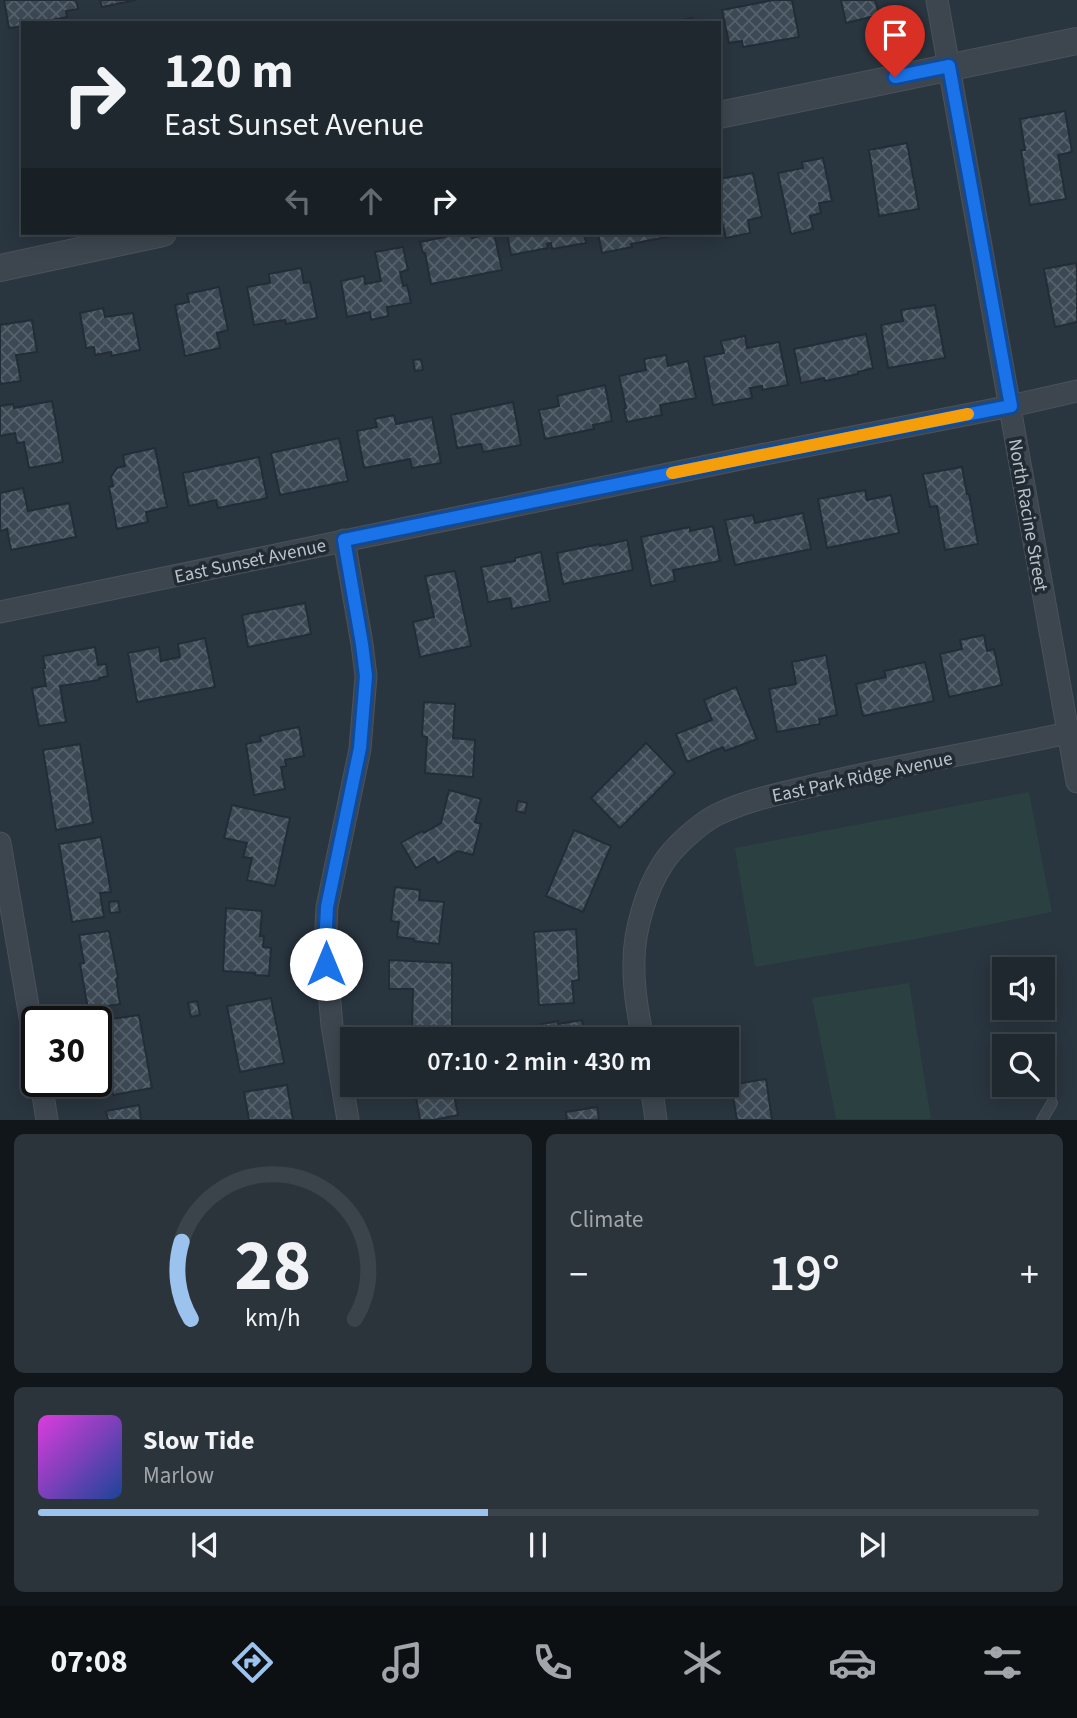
<!DOCTYPE html>
<meta charset="utf-8">
<style>
:root{--surface:#1f282f;--page:#2c343b;--text:#f1f3f6;--muted:#a1a6aa;--line:#3c444b;--accent:#9bc3ed}
body{margin:0;font-family:"Source Sans 3",sans-serif;background:var(--page);color:var(--text);height:100vh;display:flex;flex-direction:column;font-size:26px;white-space:nowrap}
*{box-sizing:border-box;margin:0}
p{font-size:23px;color:var(--muted)}
.icon{flex:none;width:38px;height:38px;fill:none;stroke:currentColor;stroke-width:2;stroke-linecap:round;stroke-linejoin:round}
.map{position:relative;height:1120px;overflow:hidden}
.side{display:flex;flex-direction:column;gap:14px;padding:14px;background:#11161a;flex:1}
.side>*{flex:none}
.hud{position:absolute;left:21px;top:21px;width:700px;height:214px;border-radius:0px;box-shadow:0 4px 18px #0003,0 0 0 2px var(--line);background:#1f282f;color:var(--text);overflow:hidden}
.fabs{position:absolute;left:992px;top:957px;display:grid;gap:14px}
.fabs a{display:grid;place-items:center;width:63px;height:63px;border-radius:0px;background:var(--surface);box-shadow:0 4px 18px #0003,0 0 0 2px var(--line);font-size:35px}
.speed{position:absolute;left:21px;top:1006px;display:flex;gap:14px;font-size:35px;font-weight:700;text-align:center}
.speed>*{display:grid;place-content:center;width:91px;height:91px;border-radius:50%;background:var(--surface);box-shadow:0 4px 18px #0003,0 0 0 2px var(--line);line-height:1}
.speed .limit{border:4px solid #111;border-radius:10px;background:#fff;color:#111}
.pin{position:absolute;display:grid;place-items:center;width:60px;height:60px;color:#fff;margin:-72px -30px;border-radius:50% 50% 50% 0;rotate:-45deg;box-shadow:0 0 7px #0007}
.pin .icon{rotate:45deg}
.me{position:absolute;width:77px;margin:-38px;rotate:0deg;stroke-linejoin:round;filter:drop-shadow(0 0 5px #0008)}
.turn{display:flex;align-items:center;gap:24px;height:147px;padding:0 28px;font-size:32px}
.turn .icon{width:91px;height:91px;stroke-width:2.5}
.turn b{display:block;font-size:49px;line-height:60px}
.lanes{display:flex;align-items:center;height:66px;padding:0 28px;background:#0003;justify-content:center;gap:35px;direction:ltr}
.lanes .off{opacity:.35}
.big{font-size:52px;font-weight:600;line-height:1.1}
.side .tile{flex:1;display:flex;flex-direction:column;justify-content:center;gap:10px;min-width:0;padding:0 24px;border-radius:10px;background:var(--page)}
.side .dial{align-items:center;gap:0}
.dial svg{height:182px;overflow:visible;fill:none;stroke:var(--line);stroke-width:7;stroke-linecap:round;text-anchor:middle}
.dial text{fill:var(--text);stroke:none}
.song{display:flex;align-items:center;gap:21px}
.cover{width:84px;height:84px;border-radius:10px;background:linear-gradient(135deg,hsl(300 70% 55%),hsl(220 70% 35%))}
.played{height:7px;border-radius:4px;background:linear-gradient(90deg,var(--accent) 45%,var(--line) 45%)}
.keys{display:flex;justify-content:space-around;direction:ltr}
.heat{display:flex;justify-content:space-between;align-items:center;font-size:38px;direction:ltr}
.side .tiles{flex:1;display:grid;gap:14px;grid-template-columns:1fr 1fr}
.tile:last-child{grid-column:span 2}
.trip{position:absolute;left:340px;top:1027px;width:399px;height:70px;border-radius:0px;background:var(--surface);box-shadow:0 4px 18px #0003,0 0 0 2px var(--line);font-weight:600;line-height:70px;text-align:center}
.dock{display:flex;height:112px;justify-content:space-around;align-items:center;background:#0c1013;color:var(--muted)}
.dock .icon{width:49px;height:49px}
.dock .on{color:var(--accent)}
.dock b{font-size:32px;color:var(--text)}
.map>svg:first-child{display:block}
.park{fill:#2b4040}
.building{fill:url(#building-cross-hatch);stroke:#242d36;stroke-width:2}
.lines{fill:none;stroke-linecap:round;stroke-linejoin:round}
.service-casing{stroke:#4a525b;stroke-width:12}
.minor-casing{stroke:#4a525b;stroke-width:23}
.tertiary-casing{stroke:#4a525b;stroke-width:28}
.service{stroke:#3d464f;stroke-width:10}
.minor{stroke:#3d464f;stroke-width:21}
.tertiary{stroke:#3d464f;stroke-width:26}
.route-casing{stroke:#114b97;stroke-width:18}
.route{stroke:#1a73e8;stroke-width:12}
.slow{stroke:#f59e0b;stroke-width:12}
.labels{text-anchor:middle;stroke-width:7;stroke-linejoin:round;paint-order:stroke}
.street-label{font-size:19px;fill:#bac2c9;stroke:#222b34}
</style>
<div class="map">
<svg width="1077" height="1120" viewBox="0 0 1077 1120">
<defs>
<pattern id="building-cross-hatch" width="8" height="8" patternUnits="userSpaceOnUse" patternTransform="scale(1.75)"><rect width="8" height="8" fill="#3c4954"/><path d="M0 0l8 8M0 8l8-8" fill="none" stroke="#56626b"/></pattern>
</defs>
<rect width="100%" height="100%" fill="#29353f"/>
<g class="park">
<path d="M1029 792 1052 912 911 940 755 967 735 848Z"/>
<path d="M909 983 931 1119H836L812 998Z"/>
</g>
<g class="building">
<path d="M4 0H76L78 9 66 11 67 17 37 23H23V26L9 28Z"/>
<path d="M100 0H136L102 7Z"/>
<path d="M774 0H792L799 37 743 47 742 41 729 43 722 10Z"/>
<path d="M841 0H875L879 15 846 23Z"/>
<path d="M692 18 693 23H669Z"/>
<path d="M1065 111 1072 152 1058 155 1066 199 1030 205 1021 150H1025L1020 119Z"/>
<path d="M907 143 919 209 879 216 869 150Z"/>
<path d="M823 158 832 201 819 203 821 213 810 216 813 229 791 234 778 173 803 168 802 162Z"/>
<path d="M753 173 762 217 748 220 750 233 726 238 723 225 719 226V179Z"/>
<path d="M464 233H471L472 238 494 233 502 270 431 284 425 253H423L420 242Z"/>
<path d="M507 233H584L586 243 552 249 551 243 547 244 548 248 511 255Z"/>
<path d="M598 233H675L676 235 631 244 632 247 602 253Z"/>
<path d="M403 247 408 270 400 272 403 286 407 285 411 303 387 307 388 316 371 320 370 312 347 317 341 281 364 276 365 284 381 281 375 252Z"/>
<path d="M1076 263 1077 270V322L1055 327 1044 269Z"/>
<path d="M301 268 304 283 310 282 317 318 286 324 285 320 254 325 247 287 270 283 269 274Z"/>
<path d="M219 287 228 330 217 333 220 348 185 356 175 305 189 302 187 294Z"/>
<path d="M935 305 945 358 888 368 881 325 903 321 901 310Z"/>
<path d="M103 308 105 317 133 313 140 350 111 356V352L95 355 94 347 86 348 80 313Z"/>
<path d="M32 320 37 352 16 355 21 381 0 384V325Z"/>
<path d="M866 334 873 368 858 372V374L825 381 824 378 801 383 794 349Z"/>
<path d="M745 336 747 348 779 342 788 385 762 390V386L750 388 752 398 713 405 704 357 724 353 721 341Z"/>
<path d="M666 355 668 366 688 361 696 398 660 405 662 415 627 422 624 409 626 408 619 376 646 370 644 359Z"/>
<path d="M421 359 423 370 415 371 413 360Z"/>
<path d="M605 385 612 421 593 425 594 429 545 439 539 410 559 406 557 396Z"/>
<path d="M52 401 63 462 29 468 24 442 17 443 15 433 0 436V406L13 404 14 408Z"/>
<path d="M513 402 521 445 483 452 481 444 457 448 451 415Z"/>
<path d="M394 415 396 424 432 417 441 463 412 468 410 459 364 468 357 431 377 427 375 419Z"/>
<path d="M339 438 348 481 280 495 271 453Z"/>
<path d="M155 448 167 507 146 512 148 522 117 529 109 487 113 486 111 477 117 468 125 466 123 455Z"/>
<path d="M259 457 267 498 218 508 216 500 189 506 183 473Z"/>
<path d="M962 467 967 494H969L978 544 945 550 937 506 930 507 923 474Z"/>
<path d="M23 488 28 511 69 503 76 537 11 550 7 529 0 531V493Z"/>
<path d="M865 490 867 500 891 495 899 533 827 548 818 499Z"/>
<path d="M803 513 811 549 735 565 725 520 753 515 755 523Z"/>
<path d="M713 526 720 561 673 570 675 581 651 586 641 537 690 527V531Z"/>
<path d="M627 540 633 570 563 584 557 553 600 544V546Z"/>
<path d="M541 552 550 601 512 609 510 598 488 602 481 567 515 561V558Z"/>
<path d="M455 571 471 646 420 657 413 622 434 617 425 576Z"/>
<path d="M305 603 311 634 248 647 242 615Z"/>
<path d="M984 635 987 651 994 649 1002 685 949 697 940 654 962 649 960 640Z"/>
<path d="M205 638 215 687 137 702 128 653 159 647 161 661 180 657 178 644Z"/>
<path d="M95 647 98 665 106 664 108 676 99 678V680L60 686 66 722 39 726 32 688 46 686 43 668H45L43 656Z"/>
<path d="M826 655 837 715 819 719 820 724 777 732 769 689 796 684 792 662Z"/>
<path d="M925 662 934 701 863 716 856 684 886 677 884 671Z"/>
<path d="M736 687 757 739 725 751 723 747 687 762 676 734 712 720 704 700Z"/>
<path d="M424 702 455 704 453 738 475 740 473 777 425 773 427 737 422 736Z"/>
<path d="M299 727 304 756 285 760 286 766 281 767 285 789 254 795 246 744 261 741 260 736 273 733V732Z"/>
<path d="M646 743 675 773 620 828 591 798Z"/>
<path d="M80 744 93 823 56 830 43 750Z"/>
<path d="M449 790 481 799 475 822 481 824 473 855 458 851 438 863 434 857 416 868 401 843 422 831 424 833 441 823Z"/>
<path d="M518 801 527 803 525 813 516 811Z"/>
<path d="M232 805 290 818 275 886 247 880 252 858 243 857 247 843 224 838Z"/>
<path d="M574 830 611 846 583 912 546 896Z"/>
<path d="M101 837 111 892 100 893 104 917 72 922 59 844Z"/>
<path d="M395 887 420 890 419 900 444 902 439 944 414 941V939L397 937 399 922 391 921Z"/>
<path d="M118 901 120 912 110 913 109 902Z"/>
<path d="M226 908 262 911 260 936H264L263 947 271 948 269 976 255 975V973L223 971Z"/>
<path d="M576 929 579 980 572 981 574 1003 539 1005 534 932Z"/>
<path d="M109 931 118 978 116 979 120 1004 88 1009 80 964 84 963 79 935Z"/>
<path d="M389 960 452 963V1027L412 1026 413 989H389Z"/>
<path d="M271 998 284 1063 240 1072 227 1006Z"/>
<path d="M197 1001 200 1015 191 1017 188 1003Z"/>
<path d="M139 1015 152 1088 113 1095 109 1070 104 1071 100 1050H96V1022H92Z"/>
<path d="M582 1020 585 1040H532L530 1030 543 1027 542 1024 558 1021V1024Z"/>
<path d="M766 1079 772 1120H737L731 1085Z"/>
<path d="M287 1085 293 1120H249L244 1092Z"/>
<path d="M408 1085H452L458 1115 433 1120H420L416 1097H411Z"/>
<path d="M139 1105 141 1120H108L106 1111Z"/>
<path d="M597 1107 599 1120H567L566 1112Z"/>
</g>
<g class="lines">
<g class="service-casing">
<path id="service" d="M1042 1120 1052 1103"/>
</g>
<g class="minor-casing">
<g id="minor">
<path d="M937 0 1077 782"/>
<path d="M344 540 362 644 366 676 360 749 327 907 325 948 332 1025 348 1120"/>
<path d="M0 612 760 455 1011 406 1077 391"/>
<path d="M0 843 37 1058"/>
<path d="M643 1040C638 1013 633 987 634 961 634 931 646 890 662 865 673 847 698 825 716 815 753 797 794 791 833 781 914 762 996 749 1077 731"/>
<path d="M41 1082 47 1120"/>
<path d="M651 1085 656 1120"/>
</g>
</g>
<g class="tertiary-casing">
<g id="tertiary">
<path d="M719 115 1077 41"/>
<path d="M0 268 163 233"/>
</g>
</g>
<use href="#service" class="service"/>
<use href="#minor" class="minor"/>
<use href="#tertiary" class="tertiary"/>
</g>
<g class="lines">
<g class="route-casing">
<path id="route" d="M326 964 325 948 327 907 360 748 366 676 362 644 344 540 761 455 1011 406 949 66 895 77"/>
</g>
<use href="#route" class="route"/>
<path class="slow" d="M672 473 968 414"/>
</g>
<g class="labels">
<g class="street-label">
<text transform="translate(1029 515) rotate(80)" y="7">North Racine Street</text>
<text transform="translate(250 560) rotate(-12)" y="7">East Sunset Avenue</text>
<text transform="translate(862 776) rotate(-12)" y="7">East Park Ridge Avenue</text>
</g>
</g>
</svg>
<div class="fabs">
<a><svg class="icon" aria-label="sound" viewBox="0 0 24 24"><path d="M4 9h4l5-4v14l-5-4H4zM17 9q2 3 0 6"/></svg></a>
<a><svg class="icon" aria-label="search" viewBox="0 0 24 24"><circle cx="10" cy="10" r="6"/><path d="M15 15l6 6"/></svg></a>
</div>
<div class="speed"><div class="limit">30</div></div>
<div class="pin" style="left:895px;top:77px;background:#d93025"><svg class="icon" aria-label="arrive" viewBox="0 0 24 24"><path d="M6 21V4h12l-3 4 3 4H6"/></svg></div>
<svg class="me" style="left:326px;top:964px" viewBox="-20 -20 40 40"><circle r="19" fill="#fff"/><path d="M0-13L10 11 0 6-10 11z" fill="#1a73e8"/></svg>
<div class="trip">07:10 · 2 min · 430 m</div>
<div class="hud">
<div class="turn"><svg class="icon" aria-label="right" viewBox="0 0 24 24"><path d="M7 20v-9h11M14 6l5 5-5 5"/></svg><div><b>120 m</b>East Sunset Avenue</div></div>
<div class="lanes"><svg class="icon off" aria-label="left" viewBox="0 0 24 24"><path d="M17 20v-9H6M10 6l-5 5 5 5"/></svg><svg class="icon off" aria-label="ahead" viewBox="0 0 24 24"><path d="M12 20V5M6 11l6-6 6 6"/></svg><svg class="icon" aria-label="right" viewBox="0 0 24 24"><path d="M7 20v-9h11M14 6l5 5-5 5"/></svg></div>
</div>
</div>
<section class="side">
<div class="tiles">
<div class="tile dial"><svg viewBox="0 0 100 80">
<path d="M14 69A42 42 0 1 1 86 69"/>
<path d="M14 69A42 42 0 0 1 10 35" stroke="#9bc3ed"/>
<text x="50" y="56" font-size="32" font-weight="700">28</text>
<text x="50" y="72" font-size="11">km/h</text>
</svg></div>
<div class="tile"><p>Climate</p>
<div class="heat"><a>−</a><b class="big">19°</b><a>+</a></div>
</div>
<div class="tile">
<div class="song"><i class="cover"></i><div><b>Slow Tide</b><p>Marlow</p></div></div>
<div class="played"></div>
<div class="keys"><svg class="icon" aria-label="previous" viewBox="0 0 24 24"><path d="M18 5L8 12l10 7zM5 5v14"/></svg><svg class="icon" aria-label="pause" viewBox="0 0 24 24"><path d="M8 5v14M16 5v14"/></svg><svg class="icon" aria-label="next" viewBox="0 0 24 24"><path d="M6 5l10 7-10 7zM19 5v14"/></svg></div>
</div>
</div>
</section>
<nav class="dock">
<b>07:08</b>
<svg class="icon on" aria-label="directions" viewBox="0 0 24 24"><path d="M12 3l9 9-9 9-9-9zM9 14v-3h6M13 9l2 2-2 2"/></svg>
<svg class="icon" aria-label="music" viewBox="0 0 24 24"><path d="M9 18V5l10-2v13"/><circle cx="6" cy="18" r="3"/><circle cx="16" cy="16" r="3"/></svg>
<svg class="icon" aria-label="phone" viewBox="0 0 24 24"><path d="M5 4h4l2 5-3 2q2 4 5 5l2-3 5 2v4C11 20 4 13 5 4z"/></svg>
<svg class="icon" aria-label="climate" viewBox="0 0 24 24"><path d="M12 3v18M4 7l16 10M4 17L20 7"/></svg>
<svg class="icon" aria-label="car" viewBox="0 0 24 24"><path d="M5 17H2v-5l4-1 3-4h7l3 4 3 1v5h-3M9 17h6M6 11h13"/><circle cx="7" cy="17" r="2"/><circle cx="17" cy="17" r="2"/></svg>
<svg class="icon" aria-label="filters" viewBox="0 0 24 24"><path d="M4 7h16M4 17h16"/><circle cx="9" cy="7" r="2"/><circle cx="15" cy="17" r="2"/></svg>
</nav>
